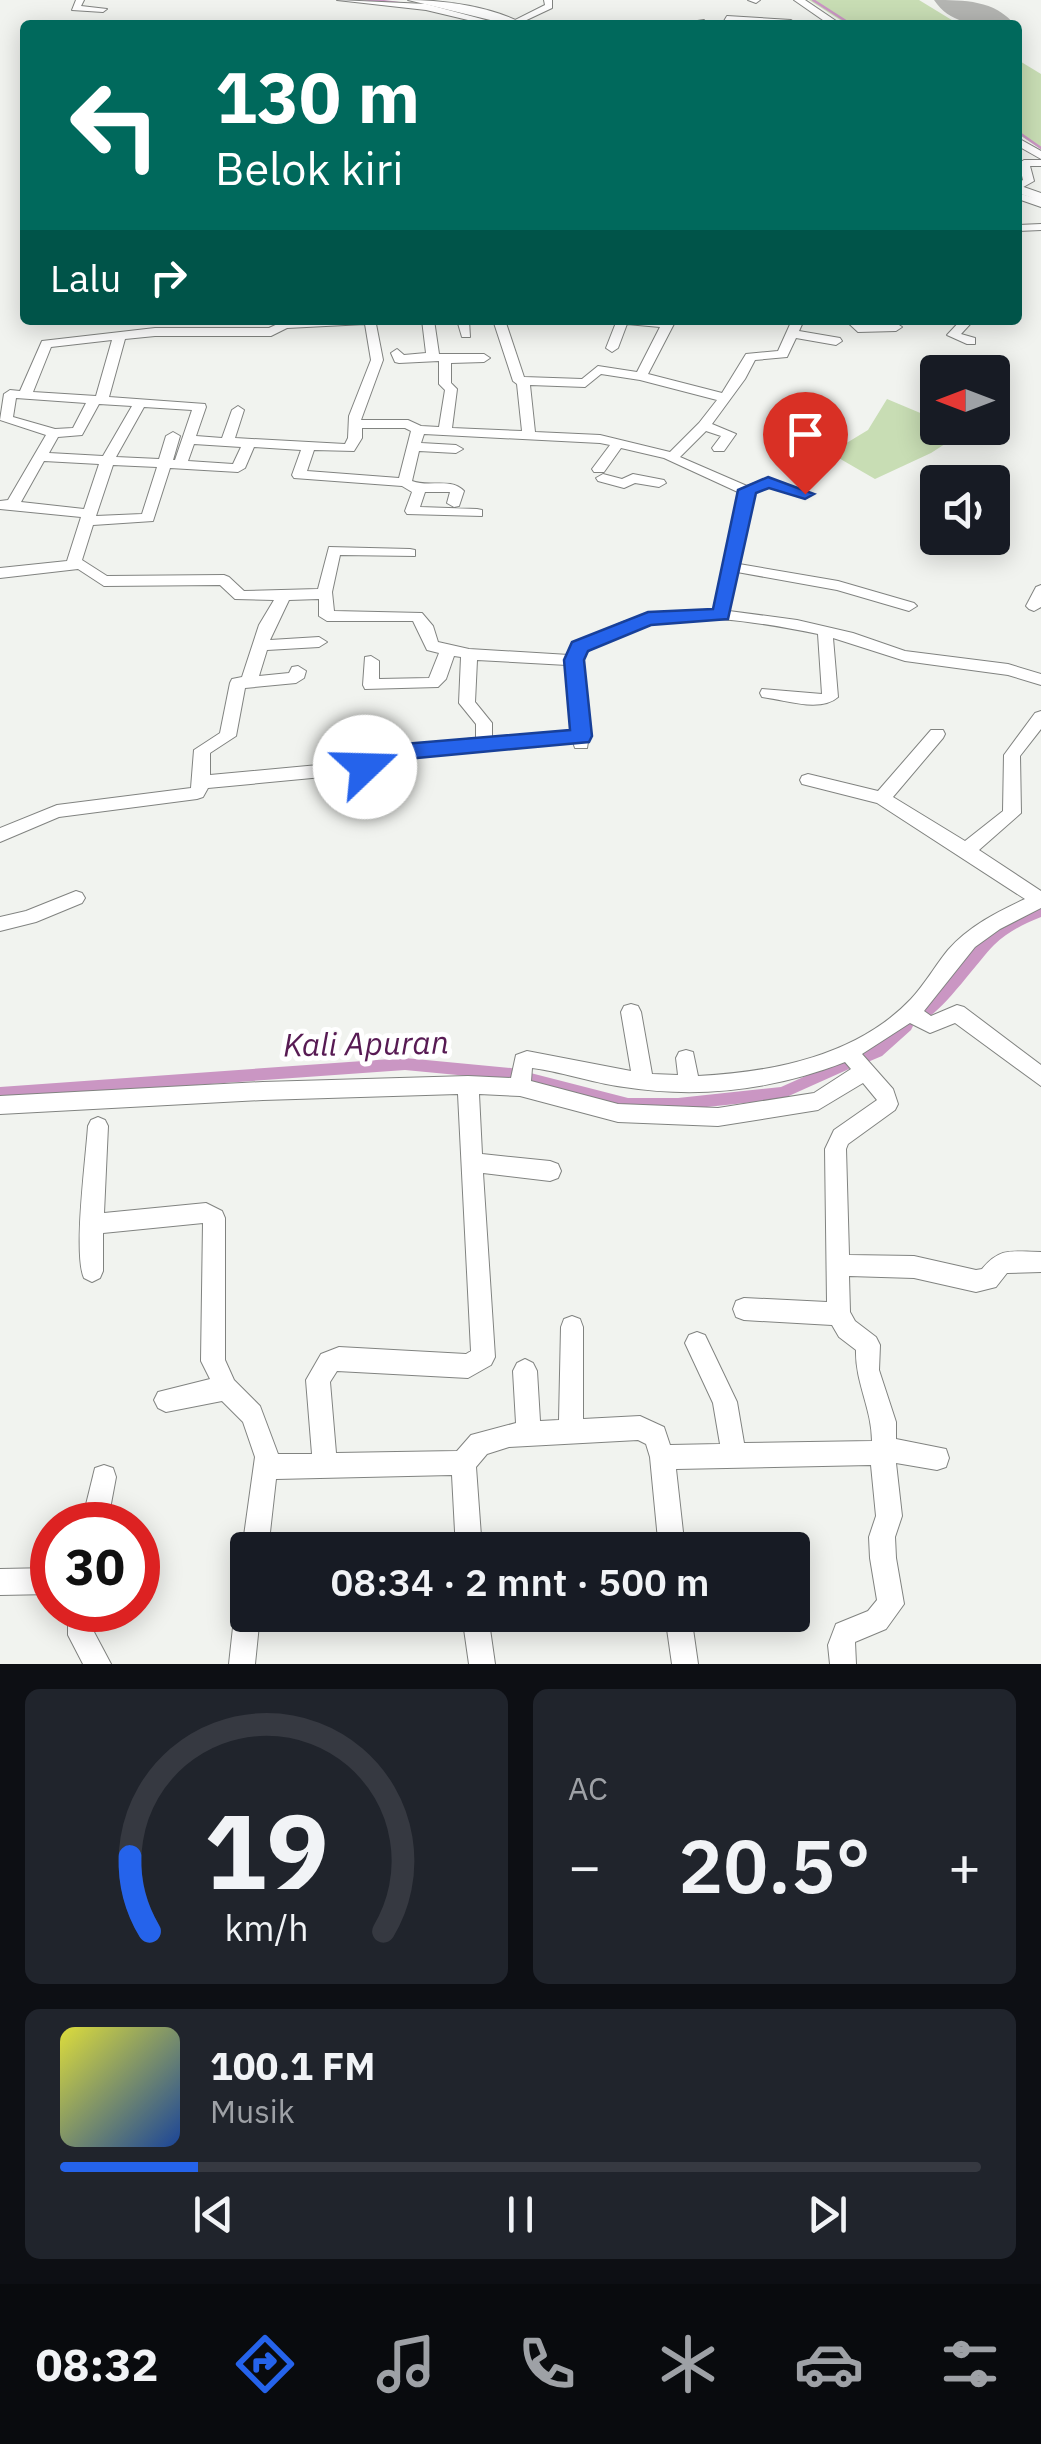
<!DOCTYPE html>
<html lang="id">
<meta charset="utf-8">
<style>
:root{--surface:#171b24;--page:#20242c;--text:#f1f3f6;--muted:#9ea1a6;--line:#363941;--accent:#2563eb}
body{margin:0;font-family:"IBM Plex Sans",sans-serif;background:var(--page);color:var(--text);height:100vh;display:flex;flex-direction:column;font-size:38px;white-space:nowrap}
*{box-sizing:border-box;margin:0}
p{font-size:32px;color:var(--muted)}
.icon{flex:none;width:55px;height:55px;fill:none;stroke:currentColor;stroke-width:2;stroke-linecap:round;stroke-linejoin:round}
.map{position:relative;height:1664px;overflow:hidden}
.side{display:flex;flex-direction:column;gap:25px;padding:25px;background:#0d0f14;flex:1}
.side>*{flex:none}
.top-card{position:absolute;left:20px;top:20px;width:1002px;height:305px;border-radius:10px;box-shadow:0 5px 25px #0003;background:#00695c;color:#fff;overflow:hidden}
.needle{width:65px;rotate:270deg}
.fabs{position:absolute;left:920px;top:355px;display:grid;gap:20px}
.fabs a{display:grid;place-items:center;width:90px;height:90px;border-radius:10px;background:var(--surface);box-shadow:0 5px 25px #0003;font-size:50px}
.speed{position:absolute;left:30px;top:1502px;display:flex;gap:20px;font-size:50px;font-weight:700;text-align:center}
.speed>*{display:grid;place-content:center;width:130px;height:130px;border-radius:50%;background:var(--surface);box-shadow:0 5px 25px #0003;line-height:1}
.speed .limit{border:15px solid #d22;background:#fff;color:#111}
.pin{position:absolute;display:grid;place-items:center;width:85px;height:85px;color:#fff;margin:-102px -42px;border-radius:50% 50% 50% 0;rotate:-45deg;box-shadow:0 0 10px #0007}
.pin .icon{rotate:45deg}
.me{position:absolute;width:110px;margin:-55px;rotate:69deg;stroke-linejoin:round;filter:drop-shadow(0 0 8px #0008)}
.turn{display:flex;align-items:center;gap:35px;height:210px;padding:0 30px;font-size:45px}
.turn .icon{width:130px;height:130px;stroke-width:2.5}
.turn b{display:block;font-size:70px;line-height:85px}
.then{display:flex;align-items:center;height:95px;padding:0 30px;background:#0003;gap:20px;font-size:38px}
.big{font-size:75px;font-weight:600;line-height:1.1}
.side .card{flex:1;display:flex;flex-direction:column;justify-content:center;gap:15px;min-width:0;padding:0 35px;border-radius:15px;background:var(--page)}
.side .dial{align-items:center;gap:0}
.dial svg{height:260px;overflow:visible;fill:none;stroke:var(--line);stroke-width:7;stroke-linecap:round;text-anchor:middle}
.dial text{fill:var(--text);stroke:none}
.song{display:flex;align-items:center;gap:30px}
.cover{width:120px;height:120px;border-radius:15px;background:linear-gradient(135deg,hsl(60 70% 55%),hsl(220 70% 35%))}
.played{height:10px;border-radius:5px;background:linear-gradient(90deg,var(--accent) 15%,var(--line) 15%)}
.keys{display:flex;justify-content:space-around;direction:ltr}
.heat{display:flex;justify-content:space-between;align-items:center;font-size:55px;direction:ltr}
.side .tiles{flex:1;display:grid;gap:25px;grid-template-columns:1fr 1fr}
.card:last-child{grid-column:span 2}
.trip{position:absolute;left:230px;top:1532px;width:580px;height:100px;border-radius:10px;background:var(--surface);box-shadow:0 5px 25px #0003;font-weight:600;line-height:100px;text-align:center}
.menu{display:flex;height:160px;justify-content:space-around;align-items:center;background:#090b0e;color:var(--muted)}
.menu .icon{width:70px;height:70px}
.menu .current{color:var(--accent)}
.menu b{font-size:45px;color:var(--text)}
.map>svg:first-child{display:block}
.green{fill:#c8ddb4}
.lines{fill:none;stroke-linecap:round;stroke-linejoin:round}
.stream{stroke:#ca96c3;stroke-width:2.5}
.canal{fill:#ca96c3;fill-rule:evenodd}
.runway{fill:#b4b5b2;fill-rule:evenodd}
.minor-casing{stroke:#818380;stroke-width:2}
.major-casing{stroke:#818380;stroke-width:2}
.minor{fill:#fff;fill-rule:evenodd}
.major{fill:#fff;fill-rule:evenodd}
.route{fill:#2563eb;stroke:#184099;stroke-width:2.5}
.labels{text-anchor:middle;stroke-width:10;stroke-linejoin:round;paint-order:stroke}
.water-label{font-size:32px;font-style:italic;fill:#571a53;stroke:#fff}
</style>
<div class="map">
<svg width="1041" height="1664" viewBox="0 0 1041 1664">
<rect width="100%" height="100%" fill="#f1f3ef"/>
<g class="green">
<path d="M809 0H919L960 25H848Z"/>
<path d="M1018 60 1041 74V149L1018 134Z"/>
<path d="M887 399 937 420 938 428H952L962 433 931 453 875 479 830 453 868 430Z"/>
</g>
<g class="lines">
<g class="stream">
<path d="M813 0 852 25"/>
<path d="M1018 132 1041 148"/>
</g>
<g class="canal">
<path d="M361 0H384L424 5 421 7Z"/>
<path d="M1041 907V917C1023 924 1008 932 994 945 979 960 940 1015 924 1019 921 1019 919 1018 916 1018L914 1014 916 1010 932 996 982 940 996 928 1014 917Z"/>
<path d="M906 1020 911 1022 913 1026 911 1030 882 1056 863 1064 858 1062 856 1058 858 1054 872 1048 901 1022Z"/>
<path d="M405 1058 511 1068 628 1098H678L781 1087 844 1059 849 1061 851 1065 849 1069 782 1099 678 1110H628L511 1080 405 1070 0 1099V1087Z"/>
</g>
<path class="runway" d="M934 0C964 0 995 0 1015 25 984 25 953 28 934 0Z"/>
<g class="minor-casing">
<g id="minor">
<path d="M76 0H84L81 6 107 9 103 12 72 10Z"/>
<path d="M337 0 426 4 504 25H489L426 10Z"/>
<path d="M544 0H552V8L516 25H505L545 5Z"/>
<path d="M748 0H760L756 3Z"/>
<path d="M727 16 791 20 795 23 782 25 724 21Z"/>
<path d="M704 20 707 25H671Z"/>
<path d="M1024 160H1041V166H1030L1034 181 1018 190V183L1023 180 1019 163Z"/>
<path d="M1018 193 1041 200V207L1018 199Z"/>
<path d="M1041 224V230L1018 231V225Z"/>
<path d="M387 320 376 324 383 360 361 420H408L421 426 439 427 445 390 439 384V361L399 363 395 362 391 353 397 349 404 355 426 353 422 320H434L439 354H484L490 358 484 362 451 363V383L457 389 452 428 522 431 517 384 513 381 493 320H505L524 377 582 379 598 366 637 372 660 327 627 324 618 348 612 352 606 348 617 320H676L648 374 722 393 746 354 778 351 792 320H804L799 331 840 338 842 341 836 345 796 338 787 357 755 360 745 379 712 424 736 434 724 451H714L712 448 721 436 706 431 680 457 747 486 768 478 812 494 805 498 769 487 753 493 739 564 838 581 914 603 917 606 909 611 837 590 737 572 729 611 797 620 853 633 905 651 1008 664 1041 674V685L1008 675 905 661 833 638 838 697C821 712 789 701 768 698L762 697 760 693 762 689 822 694 818 634C763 623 686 608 633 629 626 631 620 637 613 640 599 646 589 646 582 660L589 736 587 748H575L573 742 384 759 365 773 208 788 203 797 197 799 59 817 0 842V828L57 805 191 788 194 750 220 733 230 683 232 679 242 677 259 625 274 600 235 599 220 585 104 586 78 569 0 578V568L67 561 81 517 0 509V501L8 500 46 435 0 420 4 394 10 390 20 391 42 341 155 328H269L284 321ZM365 324 371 360 349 416 348 438 345 444 235 438 244 410 238 406 232 410 222 438 196 436 206 407 205 404 109 397 125 339 155 336H271L287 328ZM112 340 96 396 33 392 51 347ZM601 374 640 380 717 400 699 423 670 452 600 435 535 432 530 385 585 387ZM16 398 86 403 73 428 55 429 13 417ZM99 404 132 406 103 456 49 453 58 437 82 435ZM144 407 192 410 175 460H173L180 436 173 432 166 436 159 459 116 457ZM362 428H405L411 431 399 478 307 471 314 450 354 451 362 438ZM424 434 600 443 610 445 592 469 594 472H604L621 448 664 458 740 493 715 610 651 613 623 622 578 642 569 655 469 649 438 642 433 626 422 613 334 611 332 592 340 555 415 556V550L410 549 329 547 318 589 244 591 229 577 224 575 107 576 82 560 93 525 153 521 170 468 238 472 245 468 254 447 301 450 292 475 294 478 402 486 412 492 405 511 407 514 482 516V510L477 509 420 507 425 492H450L447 503 454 507 459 506 464 491C450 477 429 488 412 481L419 451 456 453 463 449 456 445 421 443ZM194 444 241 447 233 464 188 461ZM44 461 99 464 84 509 21 502ZM113 465 157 467 142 514 96 516ZM319 599V616L327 621H413L427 650 439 653 429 678 379 679V661L371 656 365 657 363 685 365 689 438 687 446 679 454 656 461 657 459 703 476 724V738L379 748 361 761 210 775V753L236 736 245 688 296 683 304 678 306 671 298 666 292 667 289 673 259 676 267 650 319 647 327 642 319 637 270 640 289 600ZM477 660 567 665 572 731 492 737V723L475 702Z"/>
<path d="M457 320H469L470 337H462Z"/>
<path d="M845 320H857L861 324 896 323 902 327 896 331 858 332Z"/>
<path d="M961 320H974L961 334 975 338V344H967L947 335Z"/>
<path d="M603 474 622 479 633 474 664 480 666 483 659 487 635 483 624 488 598 481 596 478Z"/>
<path d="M1041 585V607L1034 611 1029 609 1026 606 1036 587Z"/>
<path d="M1041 711V729L1020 756 1021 813 979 850 1041 891V908L1000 929 975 947 924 1011 931 1016 957 1005 964 1007 1041 1065V1086L955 1023 930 1033 910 1023 862 1054 893 1089 898 1104 895 1110 848 1144 846 1149 849 1255 914 1256 976 1270 982 1269C1001 1246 1013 1252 1041 1252V1272L1007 1273 996 1287 976 1292 914 1278 849 1276 850 1312 855 1321 876 1337 880 1345 879 1370 896 1422V1439L946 1449 949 1458 946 1467 937 1470 896 1463 902 1516 895 1537 896 1558 904 1604 886 1629 855 1642 856 1664H830L828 1645 836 1624 868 1611 877 1600 870 1558 869 1537 876 1516 871 1465 676 1469 685 1550H659L650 1457 646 1444 638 1440 509 1447 487 1454 476 1467 482 1550H456L452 1475 276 1479 268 1550H248L246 1559 242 1550 255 1457 243 1422 222 1401 166 1412 158 1408 154 1400 158 1392 210 1379 201 1361 203 1223 103 1233V1271L100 1278 92 1282 84 1278C73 1254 86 1158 88 1126L91 1120 98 1117 105 1120 108 1126 104 1213 206 1203 222 1211 225 1218V1360L234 1380 260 1406 278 1454H312L306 1380 321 1354 339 1347 466 1354 471 1351 458 1094 263 1100 0 1114V1096L263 1082 468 1076 511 1078 516 1055 527 1051 631 1071 621 1012 624 1006 631 1004 638 1006 641 1012 652 1074 678 1075 676 1058 679 1052 686 1050 693 1052 698 1076C773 1072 857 1056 911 999 925 984 935 966 948 950 969 926 997 912 1025 899L877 803 802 784 800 780 802 776 808 774 878 791 931 730H943L945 734 943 738 893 797 965 841 1003 811 1004 755 1035 713ZM845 1062 851 1069 814 1093 718 1108 618 1104 531 1081 532 1068C563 1072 593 1083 624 1087 700 1099 773 1090 845 1062ZM863 1083 877 1100 834 1130 825 1149 827 1302 744 1298 736 1301 733 1309 736 1317 744 1320 832 1325 839 1337 856 1350C855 1382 872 1409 872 1441L744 1443 737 1402 705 1335 697 1332 689 1335 685 1343 713 1403 720 1444 670 1445 664 1427 640 1416 583 1419V1327L580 1319 572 1316 564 1319 561 1327 559 1420 540 1421 537 1371 533 1363 525 1359 517 1363 513 1371 516 1423 471 1435 457 1451 336 1453 330 1382 337 1371 468 1378 491 1365 495 1357 483 1173 550 1181 558 1178 561 1171 558 1164 550 1161 482 1154 479 1094 520 1096 618 1122 718 1126 818 1110Z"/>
<path d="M76 891 82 893 85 898 82 903 36 922 0 931V917L26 911Z"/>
<path d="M104 1465 113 1468 116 1477 107 1525H81L95 1468Z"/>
<path d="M52 1568V1594L0 1595V1569Z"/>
<path d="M248 1596V1615H260L255 1664H229L235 1609 239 1600Z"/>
<path d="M68 1610H94V1632L111 1664H83L68 1635Z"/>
<path d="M462 1615H488L495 1664H469Z"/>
<path d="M665 1615H691L698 1664H672Z"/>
</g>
</g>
<g class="major-casing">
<g id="major">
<path d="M408 0C446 0 493 7 526 25H511Z"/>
<path d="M794 0H805L842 25H830Z"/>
<path d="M1018 138 1041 151V159L1018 146Z"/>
<path d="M1018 185 1041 193V201L1018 193Z"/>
</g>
</g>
<use href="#minor" class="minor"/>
<use href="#major" class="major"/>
</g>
<path class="route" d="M768 477 814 494 805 499 769 488 756 493 728 619 651 625 588 651 584 660 592 736 589 742 385 761 373 772H358L354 767 372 748 380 746 570 730 564 660 572 642 648 612 713 609 738 490Z"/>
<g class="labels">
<g class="water-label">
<text transform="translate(366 1044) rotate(-1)" y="11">Kali Apuran</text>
</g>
</g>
</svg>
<div class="fabs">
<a><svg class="needle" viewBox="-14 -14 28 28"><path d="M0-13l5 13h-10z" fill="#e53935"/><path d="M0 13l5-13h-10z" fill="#9ea1a6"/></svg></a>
<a><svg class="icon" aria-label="sound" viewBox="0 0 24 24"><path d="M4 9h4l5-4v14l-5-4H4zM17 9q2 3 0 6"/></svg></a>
</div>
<div class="speed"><div class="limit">30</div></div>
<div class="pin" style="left:805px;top:494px;background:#d93025"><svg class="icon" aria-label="arrive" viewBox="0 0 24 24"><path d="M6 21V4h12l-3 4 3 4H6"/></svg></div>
<svg class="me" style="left:365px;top:767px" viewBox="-20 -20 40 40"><circle r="19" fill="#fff"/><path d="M0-13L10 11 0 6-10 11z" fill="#2563eb"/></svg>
<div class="trip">08:34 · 2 mnt · 500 m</div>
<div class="top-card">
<div class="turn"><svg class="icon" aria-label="left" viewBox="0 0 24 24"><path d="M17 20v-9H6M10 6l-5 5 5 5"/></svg><div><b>130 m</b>Belok kiri</div></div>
<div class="then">Lalu<svg class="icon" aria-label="right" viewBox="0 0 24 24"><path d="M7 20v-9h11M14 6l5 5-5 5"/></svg></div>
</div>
</div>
<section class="side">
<div class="tiles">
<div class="card dial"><svg viewBox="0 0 100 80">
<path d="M14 69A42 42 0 1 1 86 69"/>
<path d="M14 69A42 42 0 0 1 8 46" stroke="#2563eb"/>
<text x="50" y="56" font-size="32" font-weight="700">19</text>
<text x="50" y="72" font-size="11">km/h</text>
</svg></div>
<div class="card"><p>AC</p>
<div class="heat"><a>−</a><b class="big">20.5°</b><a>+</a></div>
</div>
<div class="card">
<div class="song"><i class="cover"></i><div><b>100.1 FM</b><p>Musik</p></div></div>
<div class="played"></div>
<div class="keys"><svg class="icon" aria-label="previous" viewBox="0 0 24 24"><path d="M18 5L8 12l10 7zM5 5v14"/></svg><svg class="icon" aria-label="pause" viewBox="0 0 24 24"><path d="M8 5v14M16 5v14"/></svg><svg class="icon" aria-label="next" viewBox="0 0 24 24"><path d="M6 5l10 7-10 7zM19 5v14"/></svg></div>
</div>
</div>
</section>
<nav class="menu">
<b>08:32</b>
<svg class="icon current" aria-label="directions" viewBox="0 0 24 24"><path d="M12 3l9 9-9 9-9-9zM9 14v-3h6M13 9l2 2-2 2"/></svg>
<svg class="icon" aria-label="music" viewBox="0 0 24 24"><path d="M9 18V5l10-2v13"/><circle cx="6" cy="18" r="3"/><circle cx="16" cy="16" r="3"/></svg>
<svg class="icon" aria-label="phone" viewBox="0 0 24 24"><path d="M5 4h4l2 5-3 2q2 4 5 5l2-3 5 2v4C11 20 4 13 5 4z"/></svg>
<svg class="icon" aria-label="climate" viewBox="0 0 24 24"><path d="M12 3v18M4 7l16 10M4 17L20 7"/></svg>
<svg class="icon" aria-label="car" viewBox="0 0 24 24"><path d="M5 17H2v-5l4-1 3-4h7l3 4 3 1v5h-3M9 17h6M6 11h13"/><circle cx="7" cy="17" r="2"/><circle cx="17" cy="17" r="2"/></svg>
<svg class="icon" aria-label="filters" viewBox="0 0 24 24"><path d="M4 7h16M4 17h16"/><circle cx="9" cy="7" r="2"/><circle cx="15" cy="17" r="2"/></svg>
</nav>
